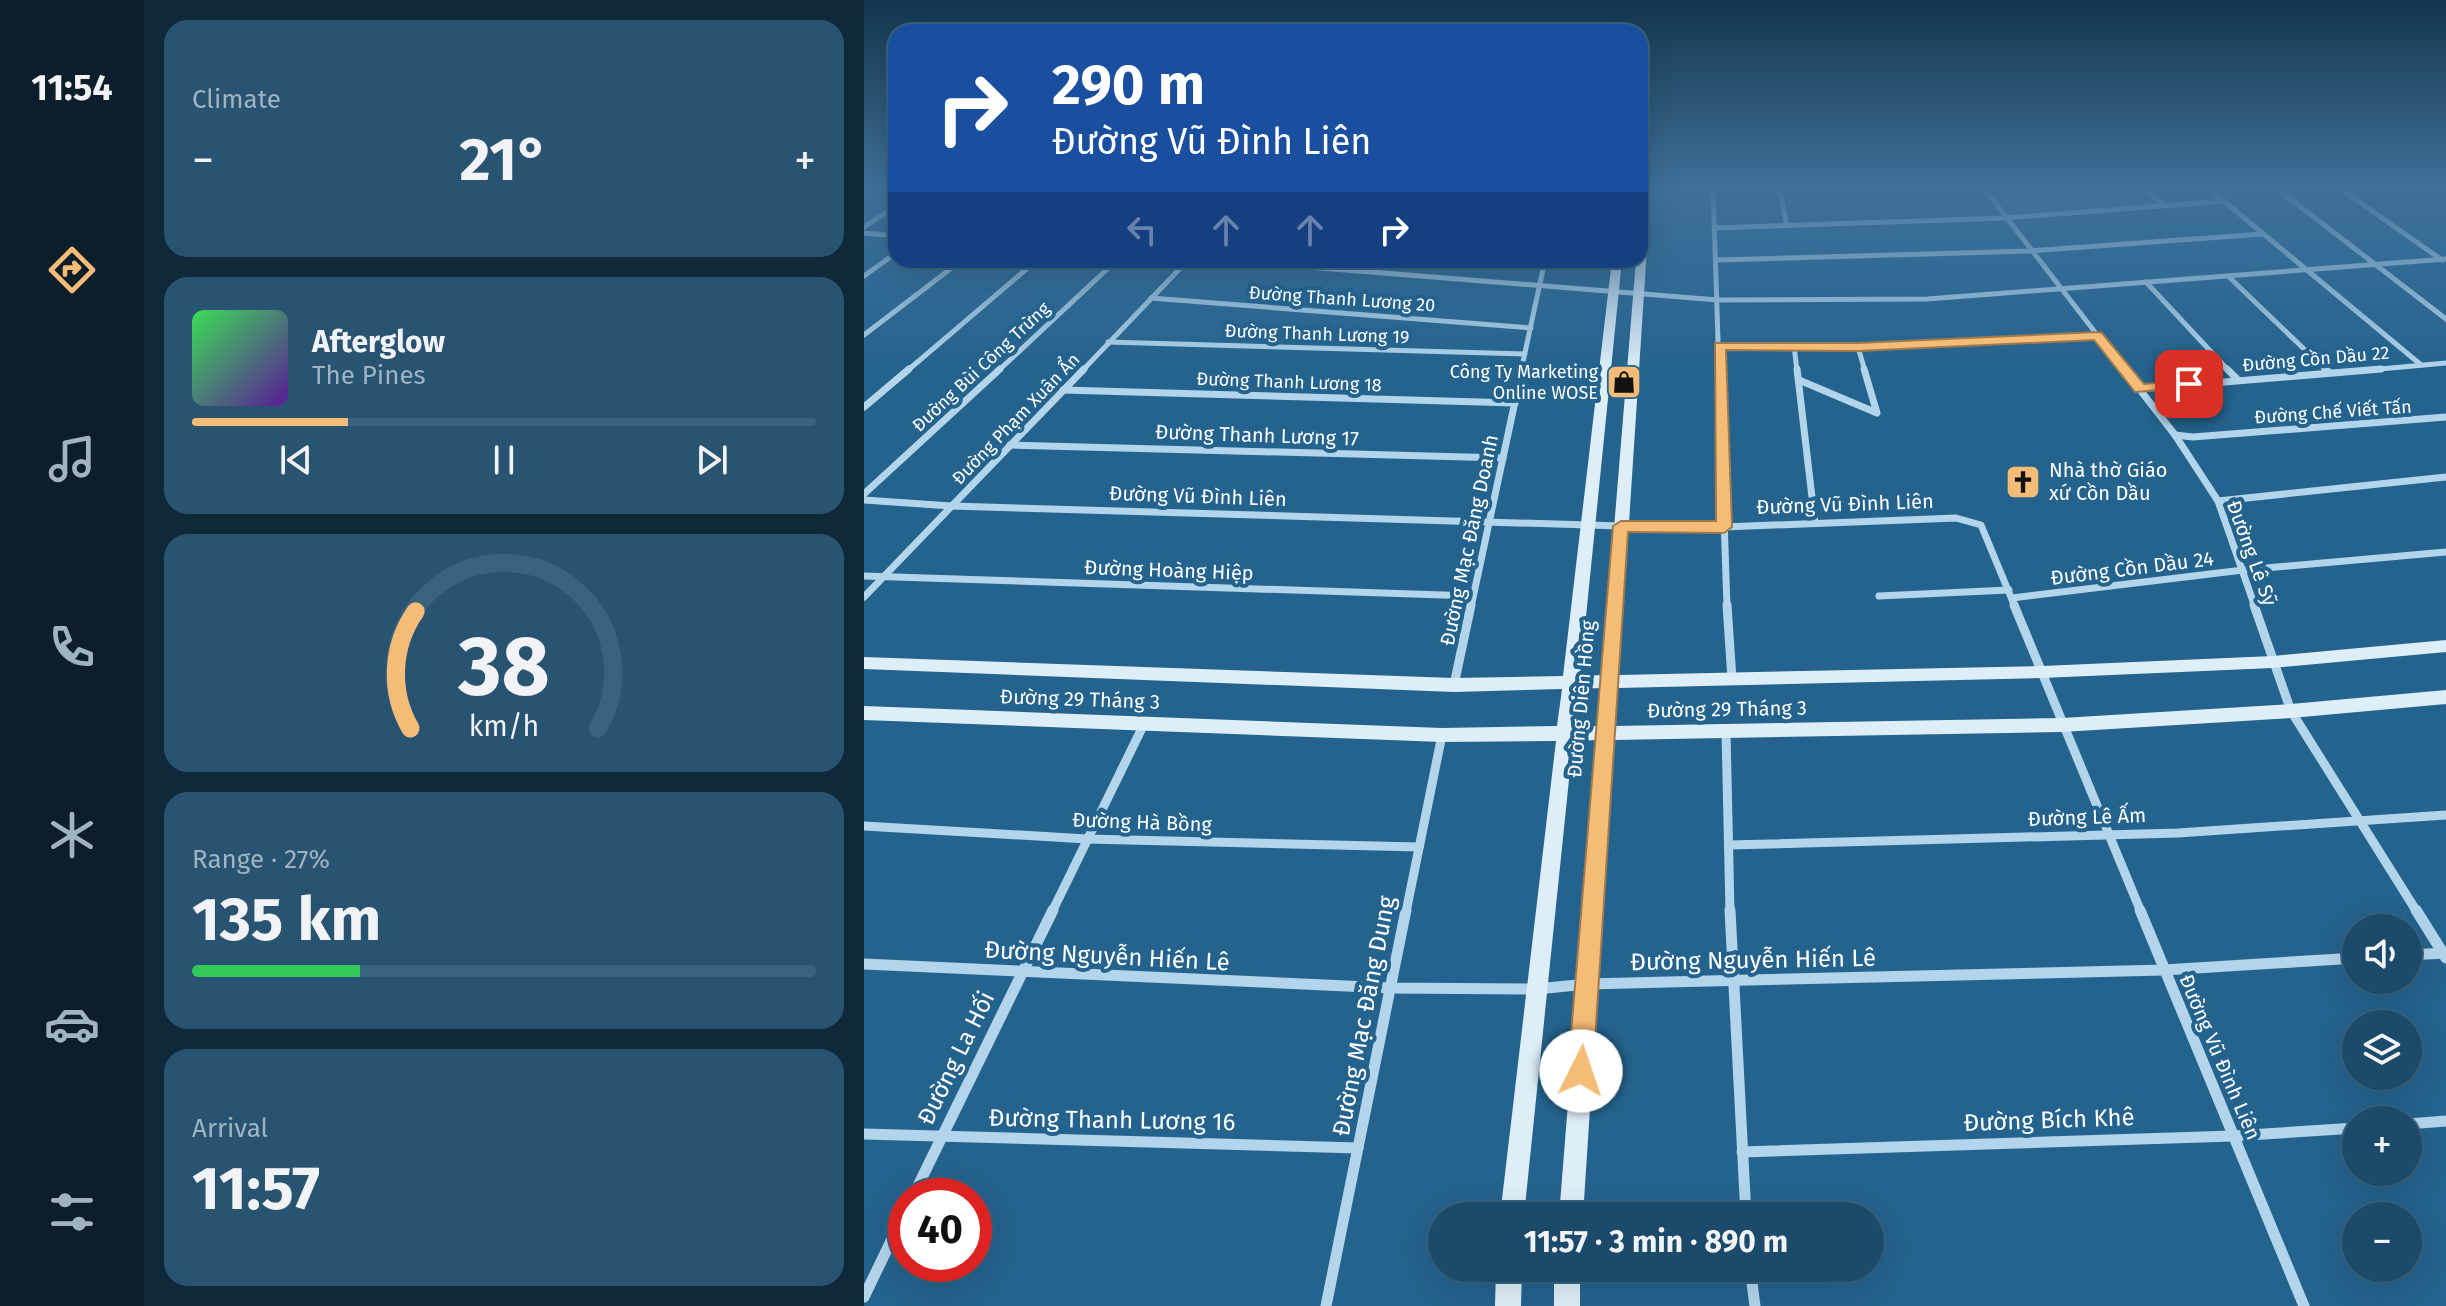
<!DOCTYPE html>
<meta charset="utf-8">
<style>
:root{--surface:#1b4a6a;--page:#285472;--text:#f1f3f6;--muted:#a0b3c1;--line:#39627e;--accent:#f5bc77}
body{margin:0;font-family:"Fira Sans",sans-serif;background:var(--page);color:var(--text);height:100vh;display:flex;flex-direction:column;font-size:30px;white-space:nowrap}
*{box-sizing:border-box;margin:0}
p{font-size:26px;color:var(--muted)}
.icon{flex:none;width:44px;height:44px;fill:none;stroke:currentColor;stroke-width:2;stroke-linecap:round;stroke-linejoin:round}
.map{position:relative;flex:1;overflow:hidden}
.details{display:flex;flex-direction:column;gap:20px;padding:20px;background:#0f293a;width:720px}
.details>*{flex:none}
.banner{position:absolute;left:24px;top:24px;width:760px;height:244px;border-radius:24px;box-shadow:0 8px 32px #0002,0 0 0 2px var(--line);background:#1a4fa0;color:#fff;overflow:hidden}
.tools{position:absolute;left:1478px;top:914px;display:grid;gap:16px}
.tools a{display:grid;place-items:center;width:80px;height:80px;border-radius:50%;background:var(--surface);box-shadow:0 8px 32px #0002,0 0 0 2px var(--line);font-size:40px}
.speed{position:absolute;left:24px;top:1178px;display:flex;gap:16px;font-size:40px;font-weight:700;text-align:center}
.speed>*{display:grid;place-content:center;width:104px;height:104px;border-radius:50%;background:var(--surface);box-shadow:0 8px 32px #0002,0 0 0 2px var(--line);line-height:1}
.speed .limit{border:12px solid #d22;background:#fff;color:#111}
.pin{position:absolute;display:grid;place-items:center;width:68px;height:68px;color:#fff;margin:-34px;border-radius:16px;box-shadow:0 4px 12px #0006}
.me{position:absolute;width:88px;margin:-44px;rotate:4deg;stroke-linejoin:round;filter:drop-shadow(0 0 6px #0008)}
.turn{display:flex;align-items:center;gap:28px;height:168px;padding:0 32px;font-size:36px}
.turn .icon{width:104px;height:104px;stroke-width:2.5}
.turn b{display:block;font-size:56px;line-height:68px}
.lanes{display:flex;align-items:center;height:76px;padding:0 32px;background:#0003;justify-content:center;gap:40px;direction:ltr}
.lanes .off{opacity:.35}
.big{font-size:60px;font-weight:700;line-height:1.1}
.details .widget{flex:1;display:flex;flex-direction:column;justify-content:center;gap:12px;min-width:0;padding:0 28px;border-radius:24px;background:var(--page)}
.details .dial{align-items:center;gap:0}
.dial svg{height:208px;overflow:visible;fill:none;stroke:var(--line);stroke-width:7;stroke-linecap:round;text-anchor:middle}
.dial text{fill:var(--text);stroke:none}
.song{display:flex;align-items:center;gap:24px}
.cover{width:96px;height:96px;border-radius:12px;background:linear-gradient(135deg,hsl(130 70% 55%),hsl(270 70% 35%))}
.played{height:8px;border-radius:4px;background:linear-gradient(90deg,var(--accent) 25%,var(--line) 25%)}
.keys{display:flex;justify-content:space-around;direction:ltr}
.heat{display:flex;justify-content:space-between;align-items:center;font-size:44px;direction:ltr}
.charge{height:12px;border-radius:6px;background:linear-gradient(90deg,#34c759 27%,var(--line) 0)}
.trip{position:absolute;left:564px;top:1202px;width:456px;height:80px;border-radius:40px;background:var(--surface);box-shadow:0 8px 32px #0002,0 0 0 2px var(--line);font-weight:700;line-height:80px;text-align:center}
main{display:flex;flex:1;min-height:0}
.dock{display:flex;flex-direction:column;width:144px;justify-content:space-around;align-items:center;background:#0b1e2a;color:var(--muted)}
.dock .icon{width:56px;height:56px}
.dock .active{color:var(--accent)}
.dock b{font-size:36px;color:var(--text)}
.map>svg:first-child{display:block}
.green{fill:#2f77a4}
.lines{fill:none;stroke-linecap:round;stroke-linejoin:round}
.street-far3{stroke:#b3d5eb;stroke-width:5}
.street-far2{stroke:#b3d5eb;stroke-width:7}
.street-far1{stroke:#b3d5eb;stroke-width:9}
.street{stroke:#b3d5eb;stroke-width:11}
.secondary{fill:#deeef9;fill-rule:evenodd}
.route{fill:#f5bc77;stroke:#9f7a4d;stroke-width:2}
.labels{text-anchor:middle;stroke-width:8;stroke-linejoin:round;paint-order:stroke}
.far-street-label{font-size:18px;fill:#fff;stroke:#24638d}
.far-poi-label{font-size:18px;fill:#fff;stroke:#24638d;text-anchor:end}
.street-label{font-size:20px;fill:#fff;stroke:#24638d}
.poi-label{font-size:20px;fill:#fff;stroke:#24638d;text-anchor:start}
.near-street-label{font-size:24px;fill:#fff;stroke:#24638d}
</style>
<main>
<nav class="dock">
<b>11:54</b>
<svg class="icon active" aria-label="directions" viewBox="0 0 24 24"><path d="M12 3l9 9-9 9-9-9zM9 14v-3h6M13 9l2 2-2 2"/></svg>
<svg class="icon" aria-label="music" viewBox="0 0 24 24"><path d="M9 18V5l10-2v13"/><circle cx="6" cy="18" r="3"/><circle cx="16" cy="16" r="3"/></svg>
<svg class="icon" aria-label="phone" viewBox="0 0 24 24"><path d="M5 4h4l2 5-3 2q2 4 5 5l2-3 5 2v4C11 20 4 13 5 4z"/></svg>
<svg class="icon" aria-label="climate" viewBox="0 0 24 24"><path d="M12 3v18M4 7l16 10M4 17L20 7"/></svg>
<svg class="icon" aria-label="car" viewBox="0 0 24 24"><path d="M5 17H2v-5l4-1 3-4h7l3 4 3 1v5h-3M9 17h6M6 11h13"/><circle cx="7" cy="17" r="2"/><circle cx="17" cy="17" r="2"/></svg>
<svg class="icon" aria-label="filters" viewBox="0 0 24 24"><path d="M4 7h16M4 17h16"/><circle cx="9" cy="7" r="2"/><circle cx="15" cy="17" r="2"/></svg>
</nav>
<section class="details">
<div class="widget"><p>Climate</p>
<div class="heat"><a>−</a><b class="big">21°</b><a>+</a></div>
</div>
<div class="widget">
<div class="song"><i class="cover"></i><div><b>Afterglow</b><p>The Pines</p></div></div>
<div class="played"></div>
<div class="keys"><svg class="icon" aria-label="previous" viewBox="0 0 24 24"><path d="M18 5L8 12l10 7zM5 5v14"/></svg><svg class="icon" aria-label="pause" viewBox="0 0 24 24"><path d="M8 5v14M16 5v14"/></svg><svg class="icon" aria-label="next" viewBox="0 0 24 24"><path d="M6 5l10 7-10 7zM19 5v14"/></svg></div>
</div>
<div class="widget dial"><svg viewBox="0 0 100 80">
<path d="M14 69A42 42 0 1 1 86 69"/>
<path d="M14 69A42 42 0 0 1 16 24" stroke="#f5bc77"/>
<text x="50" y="56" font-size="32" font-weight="700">38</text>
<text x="50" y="72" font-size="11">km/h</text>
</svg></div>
<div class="widget"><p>Range · 27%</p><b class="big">135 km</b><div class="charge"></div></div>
<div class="widget"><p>Arrival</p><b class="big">11:57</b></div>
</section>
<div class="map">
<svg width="1582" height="1306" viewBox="0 0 1582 1306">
<rect width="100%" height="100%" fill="#24638d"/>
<path class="green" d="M1119 187H1279L1301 206 1141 218Z"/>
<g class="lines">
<g class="street-far3">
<path d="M849 187 855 371"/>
<path d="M915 187 923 226"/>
<path d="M1119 187 1261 371"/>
<path d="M1279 187 1301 206"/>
<path d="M1343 187 1556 364"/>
<path d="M1411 187 1582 319"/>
<path d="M1474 187 1578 260"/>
<path d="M1576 187 1582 190"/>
<path d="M0 227 32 206"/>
<path d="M850 228 1141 218 1361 201"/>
<path d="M0 233 32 236"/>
<path d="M358 260 854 300 1063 299 1582 259"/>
<path d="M852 260 1166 251 1398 234"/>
<path d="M0 276 32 253"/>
<path d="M1365 277 1463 371"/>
<path d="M1282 282 1365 371"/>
<path d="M287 298 667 328"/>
<path d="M0 335 98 260"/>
<path d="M244 342 661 354"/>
<path d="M856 346 994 347 1234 336"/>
<path d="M930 346 933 371"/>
<path d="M994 347 1001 371"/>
<path d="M43 371 173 260"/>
<path d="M134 371 253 260"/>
<path d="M218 371 324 260"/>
<path d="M657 371 681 260"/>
<path d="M1494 371 1582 363"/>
</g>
<g class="street-far2">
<path d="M855 369 863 607"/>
<path d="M933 369 951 523"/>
<path d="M1260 369 1311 435 1354 501 1391 607"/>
<path d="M1363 369 1374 380"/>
<path d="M1461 369 1465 372"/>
<path d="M935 380 1013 413 1000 369"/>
<path d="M1276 389 1517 369"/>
<path d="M199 390 651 403"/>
<path d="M0 407 45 369"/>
<path d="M1311 435 1329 437 1582 417"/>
<path d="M146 445 639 458"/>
<path d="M0 494 136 369"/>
<path d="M0 500 87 506 757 526 860 527 1092 518 1117 525 1151 607"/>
<path d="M1354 501 1582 477"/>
<path d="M0 576 609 596"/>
<path d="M1015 596 1145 590"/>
<path d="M0 597 220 369"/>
<path d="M1148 598 1379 570 1582 552"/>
<path d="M607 607 658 369"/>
</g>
<g class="street-far1">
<path d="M863 605 868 679"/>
<path d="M1150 605 1277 912"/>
<path d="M1390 605 1427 711 1553 912"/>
<path d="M590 685 607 605"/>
<path d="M862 731 866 912"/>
<path d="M0 826 223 839 555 847"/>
<path d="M865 845 1314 833 1582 815"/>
<path d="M188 912 280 724"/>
<path d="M542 912 578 735"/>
</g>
<g class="street">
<path d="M866 910 882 1216"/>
<path d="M1276 910 1440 1306"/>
<path d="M1552 910 1582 958"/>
<path d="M1544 955 1582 953"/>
<path d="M0 964 526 988 673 989 723 984 1300 970 1492 958"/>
<path d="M1544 1124 1582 1121"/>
<path d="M0 1134 494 1148"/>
<path d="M878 1152 1369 1136 1492 1128"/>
<path d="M49 1196 189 910"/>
<path d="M886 1268 891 1306"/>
<path d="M0 1297 42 1210"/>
<path d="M462 1306 542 910"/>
</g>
<g class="secondary">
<path d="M777 187H787L755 675 1178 666 1409 656 1582 640V652L1409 668 1178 678 754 688 751 726 1198 718 1427 704 1582 690V704L1427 718 1198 732 750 740 719 1216H695L733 740 709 741 660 1216H636L692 741 578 742 0 720V706L578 728 693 726 698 689 590 692 0 669V657L590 678 699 676 748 260H758L716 676 738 675 772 260H776ZM737 688 734 726H710L714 689Z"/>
<path d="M632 1268H658L657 1306H631Z"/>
<rect x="690" y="1268" width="26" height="38"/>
</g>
</g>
<linearGradient id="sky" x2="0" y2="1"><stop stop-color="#14364e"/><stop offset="0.51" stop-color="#3f719a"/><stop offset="1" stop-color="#3f719a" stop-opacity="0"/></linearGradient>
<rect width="1582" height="370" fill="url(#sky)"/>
<path class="route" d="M1234 332 1238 333 1280 384 1325 380 1332 384 1325 388 1271 392 1230 340 994 351 862 350 868 527 860 533 764 532 729 1071 726 1080 717 1084 708 1080 704 1071 749 526 757 521H852L851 343H994Z"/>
<defs>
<g id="shop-square" transform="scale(1.8)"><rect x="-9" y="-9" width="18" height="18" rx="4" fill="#f5bc77" stroke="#24638d"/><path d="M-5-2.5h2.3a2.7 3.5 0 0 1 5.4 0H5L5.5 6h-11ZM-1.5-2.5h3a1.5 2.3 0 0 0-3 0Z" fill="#111"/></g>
<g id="church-square" transform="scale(1.8)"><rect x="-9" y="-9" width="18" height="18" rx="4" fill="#f5bc77" stroke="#24638d"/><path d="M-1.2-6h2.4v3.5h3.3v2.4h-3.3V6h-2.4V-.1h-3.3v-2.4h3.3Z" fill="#111"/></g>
</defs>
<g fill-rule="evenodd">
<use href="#shop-square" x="760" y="382"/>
<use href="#church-square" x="1159" y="482"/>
</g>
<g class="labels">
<g class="far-street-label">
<text transform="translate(478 299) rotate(4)" y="6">Đường Thanh Lương 20</text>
<text transform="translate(453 334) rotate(2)" y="6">Đường Thanh Lương 19</text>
<text transform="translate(1452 359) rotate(-5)" y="6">Đường Cồn Dầu 22</text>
<text transform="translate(117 367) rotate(-43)" y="6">Đường Bùi Công Trừng</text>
<text transform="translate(425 382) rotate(2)" y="6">Đường Thanh Lương 18</text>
<text transform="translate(1469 412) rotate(-4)" y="6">Đường Chế Viết Tấn</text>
<text transform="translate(152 419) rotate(-46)" y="6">Đường Phạm Xuân Ẩn</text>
</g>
<g class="far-poi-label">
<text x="734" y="378">Công Ty Marketing<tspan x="734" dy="21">Online WOSE</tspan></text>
</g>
<g class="street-label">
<text transform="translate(393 435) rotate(2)" y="7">Đường Thanh Lương 17</text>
<text transform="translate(334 496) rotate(2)" y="7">Đường Vũ Đình Liên</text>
<text transform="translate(981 504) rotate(-2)" y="7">Đường Vũ Đình Liên</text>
<text transform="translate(605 540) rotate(-78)" y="7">Đường Mạc Đăng Doanh</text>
<text transform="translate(1388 553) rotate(70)" y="7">Đường Lê Sỹ</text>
<text transform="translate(1268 568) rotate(-7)" y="7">Đường Cồn Dầu 24</text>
<text transform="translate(305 570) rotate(2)" y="7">Đường Hoàng Hiệp</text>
<text transform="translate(216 699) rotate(2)" y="7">Đường 29 Tháng 3</text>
<text transform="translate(717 699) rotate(-85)" y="7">Đường Diên Hồng</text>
<text transform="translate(863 709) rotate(-1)" y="7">Đường 29 Tháng 3</text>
<text transform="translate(1223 817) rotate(-2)" y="7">Đường Lê Ấm</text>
<text transform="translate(278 822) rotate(2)" y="7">Đường Hà Bồng</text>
<text transform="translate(1356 1057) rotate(67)" y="7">Đường Vũ Đình Liên</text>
</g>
<g class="poi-label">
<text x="1185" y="477">Nhà thờ Giáo<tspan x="1185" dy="23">xứ Cồn Dầu</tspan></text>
</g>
<g class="near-street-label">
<text transform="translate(243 956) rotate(3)" y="8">Đường Nguyễn Hiến Lê</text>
<text transform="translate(889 960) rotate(-1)" y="8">Đường Nguyễn Hiến Lê</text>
<text transform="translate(500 1016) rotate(-79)" y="8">Đường Mạc Đăng Dung</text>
<text transform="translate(92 1058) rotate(-64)" y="8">Đường La Hối</text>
<text transform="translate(248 1120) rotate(1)" y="8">Đường Thanh Lương 16</text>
<text transform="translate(1185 1120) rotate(-2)" y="8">Đường Bích Khê</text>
</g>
</g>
</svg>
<div class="tools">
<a><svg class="icon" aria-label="sound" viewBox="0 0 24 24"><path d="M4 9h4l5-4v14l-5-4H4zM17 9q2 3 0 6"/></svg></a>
<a><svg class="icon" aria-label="layers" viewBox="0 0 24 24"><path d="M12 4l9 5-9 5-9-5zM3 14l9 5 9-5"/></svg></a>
<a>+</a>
<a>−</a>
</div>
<div class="speed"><div class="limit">40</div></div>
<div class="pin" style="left:1325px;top:384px;background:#d93025"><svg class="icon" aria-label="arrive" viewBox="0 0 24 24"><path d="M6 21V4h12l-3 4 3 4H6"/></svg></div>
<svg class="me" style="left:717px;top:1071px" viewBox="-20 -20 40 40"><circle r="19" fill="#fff"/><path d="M0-13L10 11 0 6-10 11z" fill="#f5bc77"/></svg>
<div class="trip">11:57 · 3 min · 890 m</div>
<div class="banner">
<div class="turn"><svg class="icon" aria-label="right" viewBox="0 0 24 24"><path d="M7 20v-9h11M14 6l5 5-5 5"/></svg><div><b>290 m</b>Đường Vũ Đình Liên</div></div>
<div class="lanes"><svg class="icon off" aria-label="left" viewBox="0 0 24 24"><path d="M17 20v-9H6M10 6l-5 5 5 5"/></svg><svg class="icon off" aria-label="ahead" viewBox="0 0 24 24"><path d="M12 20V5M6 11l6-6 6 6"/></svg><svg class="icon off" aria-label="ahead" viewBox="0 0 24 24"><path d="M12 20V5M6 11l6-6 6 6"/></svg><svg class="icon" aria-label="right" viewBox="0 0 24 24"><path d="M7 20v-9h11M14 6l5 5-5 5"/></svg></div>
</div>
</div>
</main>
